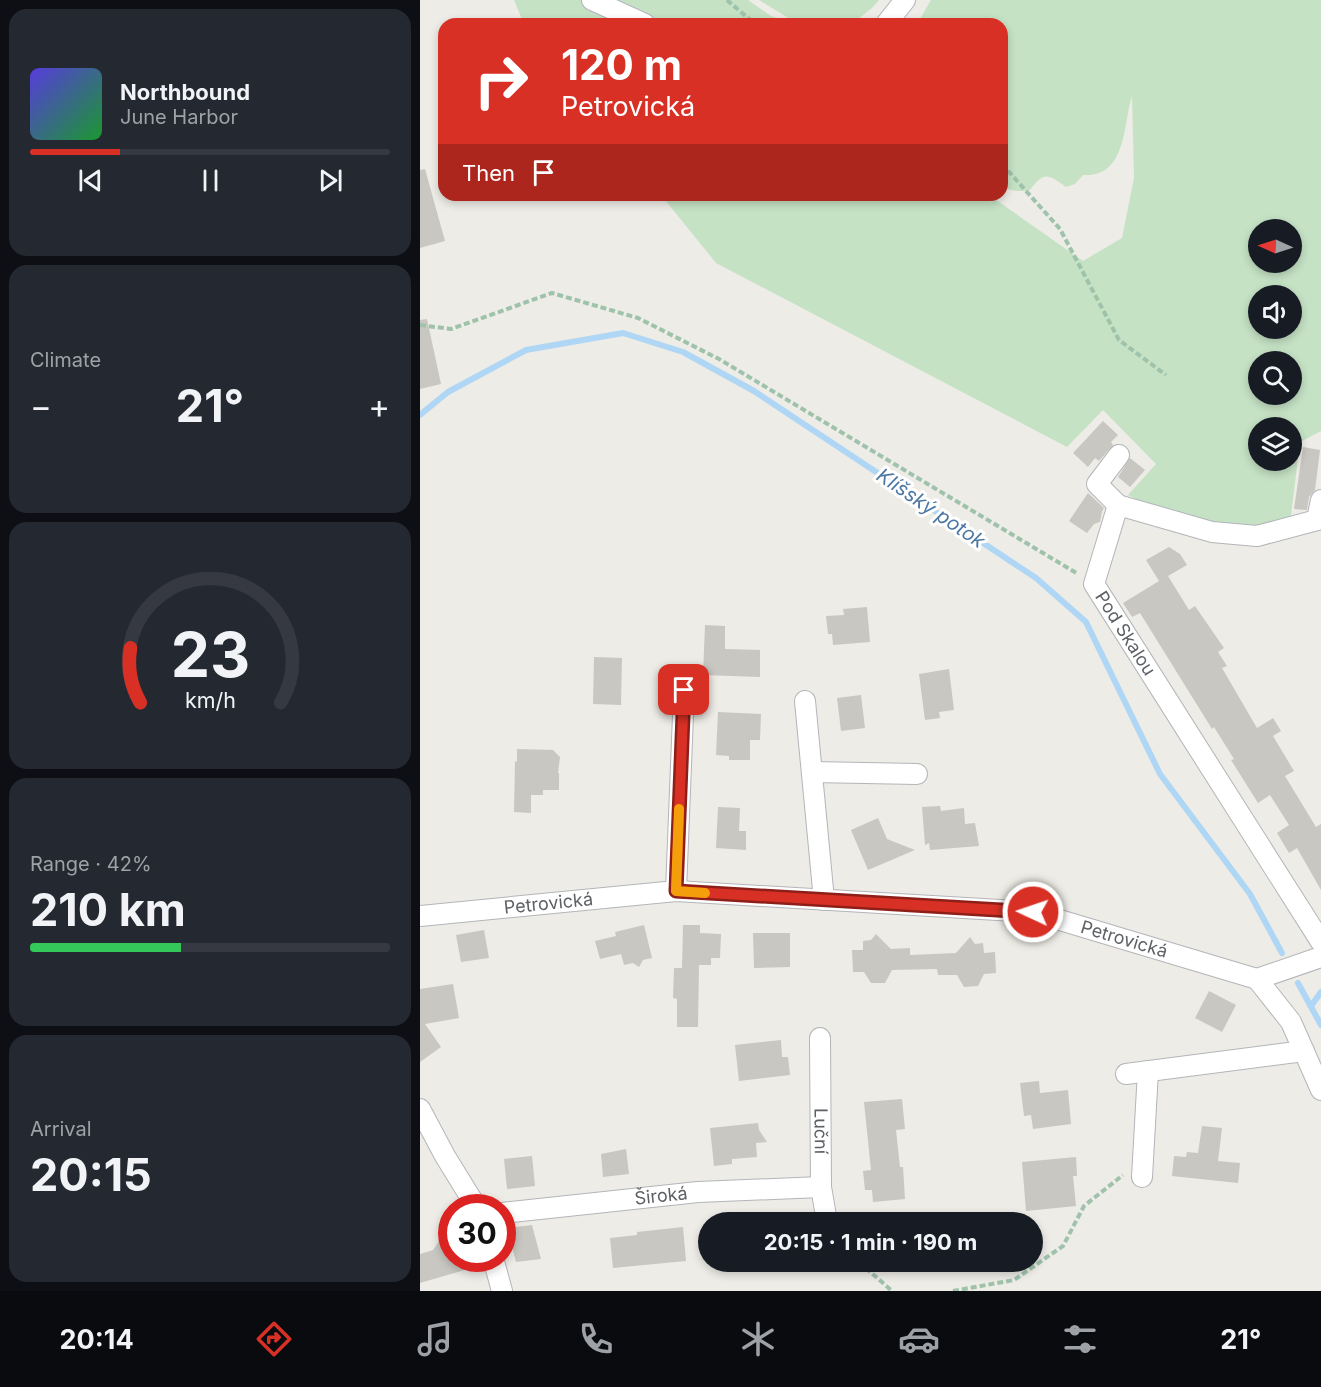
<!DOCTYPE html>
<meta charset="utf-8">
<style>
:root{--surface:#171b24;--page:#242831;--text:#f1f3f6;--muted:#9ea1a6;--line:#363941;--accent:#d93025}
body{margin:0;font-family:Inter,sans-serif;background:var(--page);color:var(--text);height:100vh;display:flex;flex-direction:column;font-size:22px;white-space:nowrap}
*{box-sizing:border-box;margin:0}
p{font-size:20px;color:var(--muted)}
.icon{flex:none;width:33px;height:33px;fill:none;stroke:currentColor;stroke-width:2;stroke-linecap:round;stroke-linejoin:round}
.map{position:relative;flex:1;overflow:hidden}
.sheet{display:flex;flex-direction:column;gap:9px;padding:9px;background:#0d0f14;width:420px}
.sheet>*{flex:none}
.top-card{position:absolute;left:18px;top:18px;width:570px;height:183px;border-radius:18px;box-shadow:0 3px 9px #0003;background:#d93025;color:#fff;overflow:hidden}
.needle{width:39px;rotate:273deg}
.controls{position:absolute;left:828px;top:219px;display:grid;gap:12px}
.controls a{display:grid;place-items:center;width:54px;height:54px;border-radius:50%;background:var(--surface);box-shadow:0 3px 9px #0003;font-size:30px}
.speed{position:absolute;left:18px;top:1194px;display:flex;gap:12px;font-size:30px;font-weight:700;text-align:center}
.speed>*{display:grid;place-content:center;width:78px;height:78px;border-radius:50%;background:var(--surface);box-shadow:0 3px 9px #0003;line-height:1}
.speed .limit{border:9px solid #d22;background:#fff;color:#111}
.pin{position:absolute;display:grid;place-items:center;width:51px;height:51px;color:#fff;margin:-26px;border-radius:12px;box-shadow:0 3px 9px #0006}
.me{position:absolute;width:66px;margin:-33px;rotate:273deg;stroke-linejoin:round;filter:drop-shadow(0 0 4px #0008)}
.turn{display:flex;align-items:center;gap:21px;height:126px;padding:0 24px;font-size:27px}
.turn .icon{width:78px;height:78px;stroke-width:2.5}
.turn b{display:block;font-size:42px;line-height:51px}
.then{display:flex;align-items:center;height:57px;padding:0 24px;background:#0003;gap:12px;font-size:22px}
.big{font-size:45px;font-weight:700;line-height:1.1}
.sheet .widget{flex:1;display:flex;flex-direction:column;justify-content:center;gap:9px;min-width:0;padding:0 21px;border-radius:18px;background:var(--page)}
.sheet .dial{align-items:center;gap:0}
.dial svg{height:156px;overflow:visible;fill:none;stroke:var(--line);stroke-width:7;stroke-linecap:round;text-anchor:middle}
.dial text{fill:var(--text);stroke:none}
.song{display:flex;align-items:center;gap:18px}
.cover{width:72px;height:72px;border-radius:9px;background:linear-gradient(135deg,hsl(250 70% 55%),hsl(130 70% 35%))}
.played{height:6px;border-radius:3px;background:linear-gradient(90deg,var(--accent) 25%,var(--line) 25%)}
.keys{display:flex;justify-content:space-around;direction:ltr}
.heat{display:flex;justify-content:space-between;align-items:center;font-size:33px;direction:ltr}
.charge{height:9px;border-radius:4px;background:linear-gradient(90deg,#34c759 42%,var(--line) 0)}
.trip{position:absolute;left:278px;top:1212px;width:345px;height:60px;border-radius:30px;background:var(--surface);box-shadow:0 3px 9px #0003;font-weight:700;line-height:60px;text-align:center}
.menu{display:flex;height:96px;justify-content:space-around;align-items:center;background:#090b0e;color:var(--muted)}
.menu .icon{width:42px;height:42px}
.menu .selected{color:var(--accent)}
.menu b{font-size:27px;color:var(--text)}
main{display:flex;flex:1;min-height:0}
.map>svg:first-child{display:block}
.green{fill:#c5e2c5;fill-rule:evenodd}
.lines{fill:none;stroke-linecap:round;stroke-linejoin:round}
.stream{stroke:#afd6f4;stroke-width:6}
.building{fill:#c9c7c2}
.minor-casing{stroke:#b3b5b9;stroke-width:22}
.path{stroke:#9fc2aa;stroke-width:4;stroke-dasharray:6 3;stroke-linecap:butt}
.minor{stroke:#fff;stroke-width:20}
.route-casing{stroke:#8d1f18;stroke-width:15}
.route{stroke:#d93025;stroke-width:10}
.slow{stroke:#f59e0b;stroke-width:10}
.labels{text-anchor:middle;stroke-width:6;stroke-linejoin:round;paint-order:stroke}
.street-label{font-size:18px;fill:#5d6064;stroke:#fff}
.water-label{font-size:20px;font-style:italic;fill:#4e78a4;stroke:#fff}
</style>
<main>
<section class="sheet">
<div class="widget">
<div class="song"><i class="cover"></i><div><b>Northbound</b><p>June Harbor</p></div></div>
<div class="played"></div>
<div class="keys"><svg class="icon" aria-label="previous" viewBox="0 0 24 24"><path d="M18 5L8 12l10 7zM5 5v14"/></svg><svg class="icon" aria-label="pause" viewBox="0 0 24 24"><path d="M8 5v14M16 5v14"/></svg><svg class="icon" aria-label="next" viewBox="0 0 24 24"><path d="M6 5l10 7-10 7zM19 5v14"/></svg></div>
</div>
<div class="widget"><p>Climate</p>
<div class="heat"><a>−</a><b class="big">21°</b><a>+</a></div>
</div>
<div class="widget dial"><svg viewBox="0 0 100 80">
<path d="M14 69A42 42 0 1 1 86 69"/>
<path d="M14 69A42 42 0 0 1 9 41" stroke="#d93025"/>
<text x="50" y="56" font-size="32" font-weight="700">23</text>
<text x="50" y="72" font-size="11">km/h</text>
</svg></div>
<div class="widget"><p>Range · 42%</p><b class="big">210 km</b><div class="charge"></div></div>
<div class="widget"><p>Arrival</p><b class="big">20:15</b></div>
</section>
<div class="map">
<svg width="901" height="1291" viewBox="0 0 901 1291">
<rect width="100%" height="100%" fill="#edece6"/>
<g class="green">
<path d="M94 0H328L351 16 372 24H104Z"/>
<path d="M339 0H459L452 8 438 19 428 24H378Z"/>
<path d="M511 0H901V431L880 442 869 531 849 543 804 539 739 511 708 495 736 464 683 410 647 447 296 263 241 195H569L663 261 702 238 714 178 712 96C703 124 707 178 663 175L655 184 646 187C628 174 624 171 610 190 600 192 590 191 582 186V24H497ZM838 230H872V262H838ZM838 296H872V328H838ZM838 362H872V394H838ZM838 428H872V460H838Z"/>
</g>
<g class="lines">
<g class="stream">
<path d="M0 415 28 392 106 350 203 333 263 352 334 391 616 578 666 622 740 774 830 894 862 953"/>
<path d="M878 983 901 1025"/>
<path d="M891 1006 901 992"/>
</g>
</g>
<g class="building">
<path d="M5 169 25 241 0 248V170Z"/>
<path d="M7 319 21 384 0 389V320Z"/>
<path d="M683 421 698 435 691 442 693 445 679 461 675 458 668 467 653 453Z"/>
<path d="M883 447 900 450 895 490 892 493 889 497 887 510 874 509Z"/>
<path d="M710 458 725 470 710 487 698 477Z"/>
<path d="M668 493 684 508 682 511 680 522 674 524 667 533 649 521Z"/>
<path d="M749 547 760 554 767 565 748 576 769 610 775 606 804 648 798 652 807 666 802 668 837 728 853 718 861 731 853 736 874 771 865 776 896 827 901 824V890L877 848 869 853 857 833 869 825 850 795 838 803 811 760 814 759 794 727 792 729 720 613 712 617 703 603 739 581 726 560Z"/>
<path d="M447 607 450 642 413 645 412 634H408L406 616 424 615 423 609Z"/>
<path d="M285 625 305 626V649L340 650V677L283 675Z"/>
<path d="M174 657 202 658 201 705 173 704Z"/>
<path d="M529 669 534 710 519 712 520 718 505 720 499 674Z"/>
<path d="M441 695 445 728 421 731 417 698Z"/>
<path d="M298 712 341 714 340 740H330V760H309V756L296 755Z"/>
<path d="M97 749 133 750 140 757 138 773H139V790H123V795H111V813L94 812 95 761 97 762Z"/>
<path d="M520 806 521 811 544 808 545 824 555 823 559 846 510 850 509 843 505 845 502 807Z"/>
<path d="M298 807 320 808 319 831H326V850L296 848Z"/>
<path d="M458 818 467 839 495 850 448 870 431 830Z"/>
<path d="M224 925 232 958 223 960 219 967 213 963 204 965 201 954 180 959 175 941 196 936 195 932Z"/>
<path d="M263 925H280V933L301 934 300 958H291V965H279L278 1027H257V999L253 998 254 968H262Z"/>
<path d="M64 930 69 958 41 962 36 935Z"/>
<path d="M333 933H370V967L334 968Z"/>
<path d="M456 934 471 949 490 948V955L536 953 550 937 555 944 563 943 564 953 575 952 576 973 564 974 558 986 544 987 537 975H518L517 969 472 970 465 983H451L444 972H433L432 950H443V941L451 940Z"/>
<path d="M33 984 39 1018 5 1024 21 1047 0 1062V989Z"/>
<path d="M789 991 816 1005 802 1032 775 1018Z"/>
<path d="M361 1040 362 1057H368L370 1075 319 1081 315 1045Z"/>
<path d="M619 1081 620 1093 648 1090 651 1124 613 1129 611 1115 604 1116 600 1083Z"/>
<path d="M482 1099 485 1129 476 1130 480 1167H483L485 1199 453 1202 452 1190H445L443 1171 451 1170 444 1102Z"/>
<path d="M338 1123 339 1130 347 1142 336 1143 337 1157 312 1159V1164L294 1166 290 1128Z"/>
<path d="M782 1126 802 1128 798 1161 820 1163 818 1183 752 1176 754 1156 766 1157 767 1152 778 1153Z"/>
<path d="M206 1149 209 1174 183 1177 181 1154Z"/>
<path d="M112 1156 115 1186 87 1189 84 1159Z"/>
<path d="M656 1157 657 1176H653L656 1206 606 1211 602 1162Z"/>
<path d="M32 1222V1258H61L62 1265 0 1283V1254L13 1250Z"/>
<path d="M112 1225 121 1259 96 1262 87 1228Z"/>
<path d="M263 1227 266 1261 193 1268 190 1238 217 1235V1232Z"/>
</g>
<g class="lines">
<g class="minor-casing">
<g id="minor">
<path d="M172 0 225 24"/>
<path d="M466 24 485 0"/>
<path d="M699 455 677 484 698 505 792 532 837 536 897 520 901 500"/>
<path id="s1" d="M698 505 674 584 901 942"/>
<path d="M385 701 404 900"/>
<path d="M392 772 497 774"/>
<path d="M256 891 264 690"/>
<path id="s2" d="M0 916 256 891 613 912 837 979 871 1022 901 1090"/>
<path d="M837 979 901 957"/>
<path id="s3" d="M400 1038 401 1187 407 1222"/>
<path d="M706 1074 884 1051"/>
<path d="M0 1109 25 1156 57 1208"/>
<path d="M722 1177 728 1071"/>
<path id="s4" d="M82 1213 278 1192 401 1187"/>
<path d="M73 1258 82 1291"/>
</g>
</g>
<g class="path">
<path d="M307 0 335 24"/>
<path d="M582 164 640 229 699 340 746 375"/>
<path d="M0 325 31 329 132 293 218 318 299 359 658 574"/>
<path d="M439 1262 472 1291"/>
<path d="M533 1291 594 1280 643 1246 664 1206 703 1175"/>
</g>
<use href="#minor" class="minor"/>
</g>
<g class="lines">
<g class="route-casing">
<path id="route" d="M264 690 256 891 613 912"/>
</g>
<use href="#route" class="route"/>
<path class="slow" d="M259 809 256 891 285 893"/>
</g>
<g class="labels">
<g class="street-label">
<text dy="6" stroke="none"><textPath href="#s1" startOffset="141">Pod Skalou</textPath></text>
<text dy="6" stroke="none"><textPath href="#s2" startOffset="129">Petrovická</textPath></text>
<text dy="6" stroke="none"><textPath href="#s2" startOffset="710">Petrovická</textPath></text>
<text dy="6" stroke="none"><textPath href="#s3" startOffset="93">Luční</textPath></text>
<text dy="6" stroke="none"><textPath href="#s4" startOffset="160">Široká</textPath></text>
</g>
<g class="water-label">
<text transform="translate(511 508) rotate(34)" y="7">Klíšský potok</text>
</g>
</g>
</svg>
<div class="controls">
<a><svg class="needle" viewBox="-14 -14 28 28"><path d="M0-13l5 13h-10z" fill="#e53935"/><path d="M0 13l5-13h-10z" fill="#9ea1a6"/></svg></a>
<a><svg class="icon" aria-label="sound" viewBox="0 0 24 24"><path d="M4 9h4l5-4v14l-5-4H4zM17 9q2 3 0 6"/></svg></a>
<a><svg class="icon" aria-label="search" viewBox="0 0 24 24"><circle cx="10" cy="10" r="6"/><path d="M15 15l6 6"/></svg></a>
<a><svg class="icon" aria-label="layers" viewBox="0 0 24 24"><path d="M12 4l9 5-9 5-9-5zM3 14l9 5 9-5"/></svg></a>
</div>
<div class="speed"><div class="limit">30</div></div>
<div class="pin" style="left:264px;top:690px;background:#d93025"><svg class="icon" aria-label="arrive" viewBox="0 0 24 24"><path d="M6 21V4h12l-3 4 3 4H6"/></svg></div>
<svg class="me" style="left:613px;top:912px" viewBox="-20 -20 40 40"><circle r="17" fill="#d93025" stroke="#fff" stroke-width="3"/><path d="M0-11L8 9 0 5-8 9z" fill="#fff"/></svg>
<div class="trip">20:15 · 1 min · 190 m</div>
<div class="top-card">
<div class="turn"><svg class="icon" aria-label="right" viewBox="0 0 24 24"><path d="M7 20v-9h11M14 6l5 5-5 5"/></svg><div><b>120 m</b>Petrovická</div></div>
<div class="then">Then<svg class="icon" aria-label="arrive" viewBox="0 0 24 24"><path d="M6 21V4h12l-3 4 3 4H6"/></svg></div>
</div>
</div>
</main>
<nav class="menu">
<b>20:14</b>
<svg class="icon selected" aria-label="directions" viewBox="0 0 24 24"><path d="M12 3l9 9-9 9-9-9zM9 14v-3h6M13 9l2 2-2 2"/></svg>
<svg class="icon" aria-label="music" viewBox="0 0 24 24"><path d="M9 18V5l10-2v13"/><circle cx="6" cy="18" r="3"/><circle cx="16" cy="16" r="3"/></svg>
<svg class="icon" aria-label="phone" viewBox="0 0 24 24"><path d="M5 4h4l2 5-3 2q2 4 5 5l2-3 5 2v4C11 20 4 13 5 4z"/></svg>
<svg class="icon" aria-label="climate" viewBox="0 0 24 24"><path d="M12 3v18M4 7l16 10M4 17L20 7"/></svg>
<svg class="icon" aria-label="car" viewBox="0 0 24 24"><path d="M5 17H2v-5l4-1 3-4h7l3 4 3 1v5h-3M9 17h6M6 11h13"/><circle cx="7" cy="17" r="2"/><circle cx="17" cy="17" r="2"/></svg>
<svg class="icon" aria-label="filters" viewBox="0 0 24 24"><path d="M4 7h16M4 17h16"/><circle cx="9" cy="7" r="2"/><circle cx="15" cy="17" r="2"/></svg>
<b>21°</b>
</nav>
